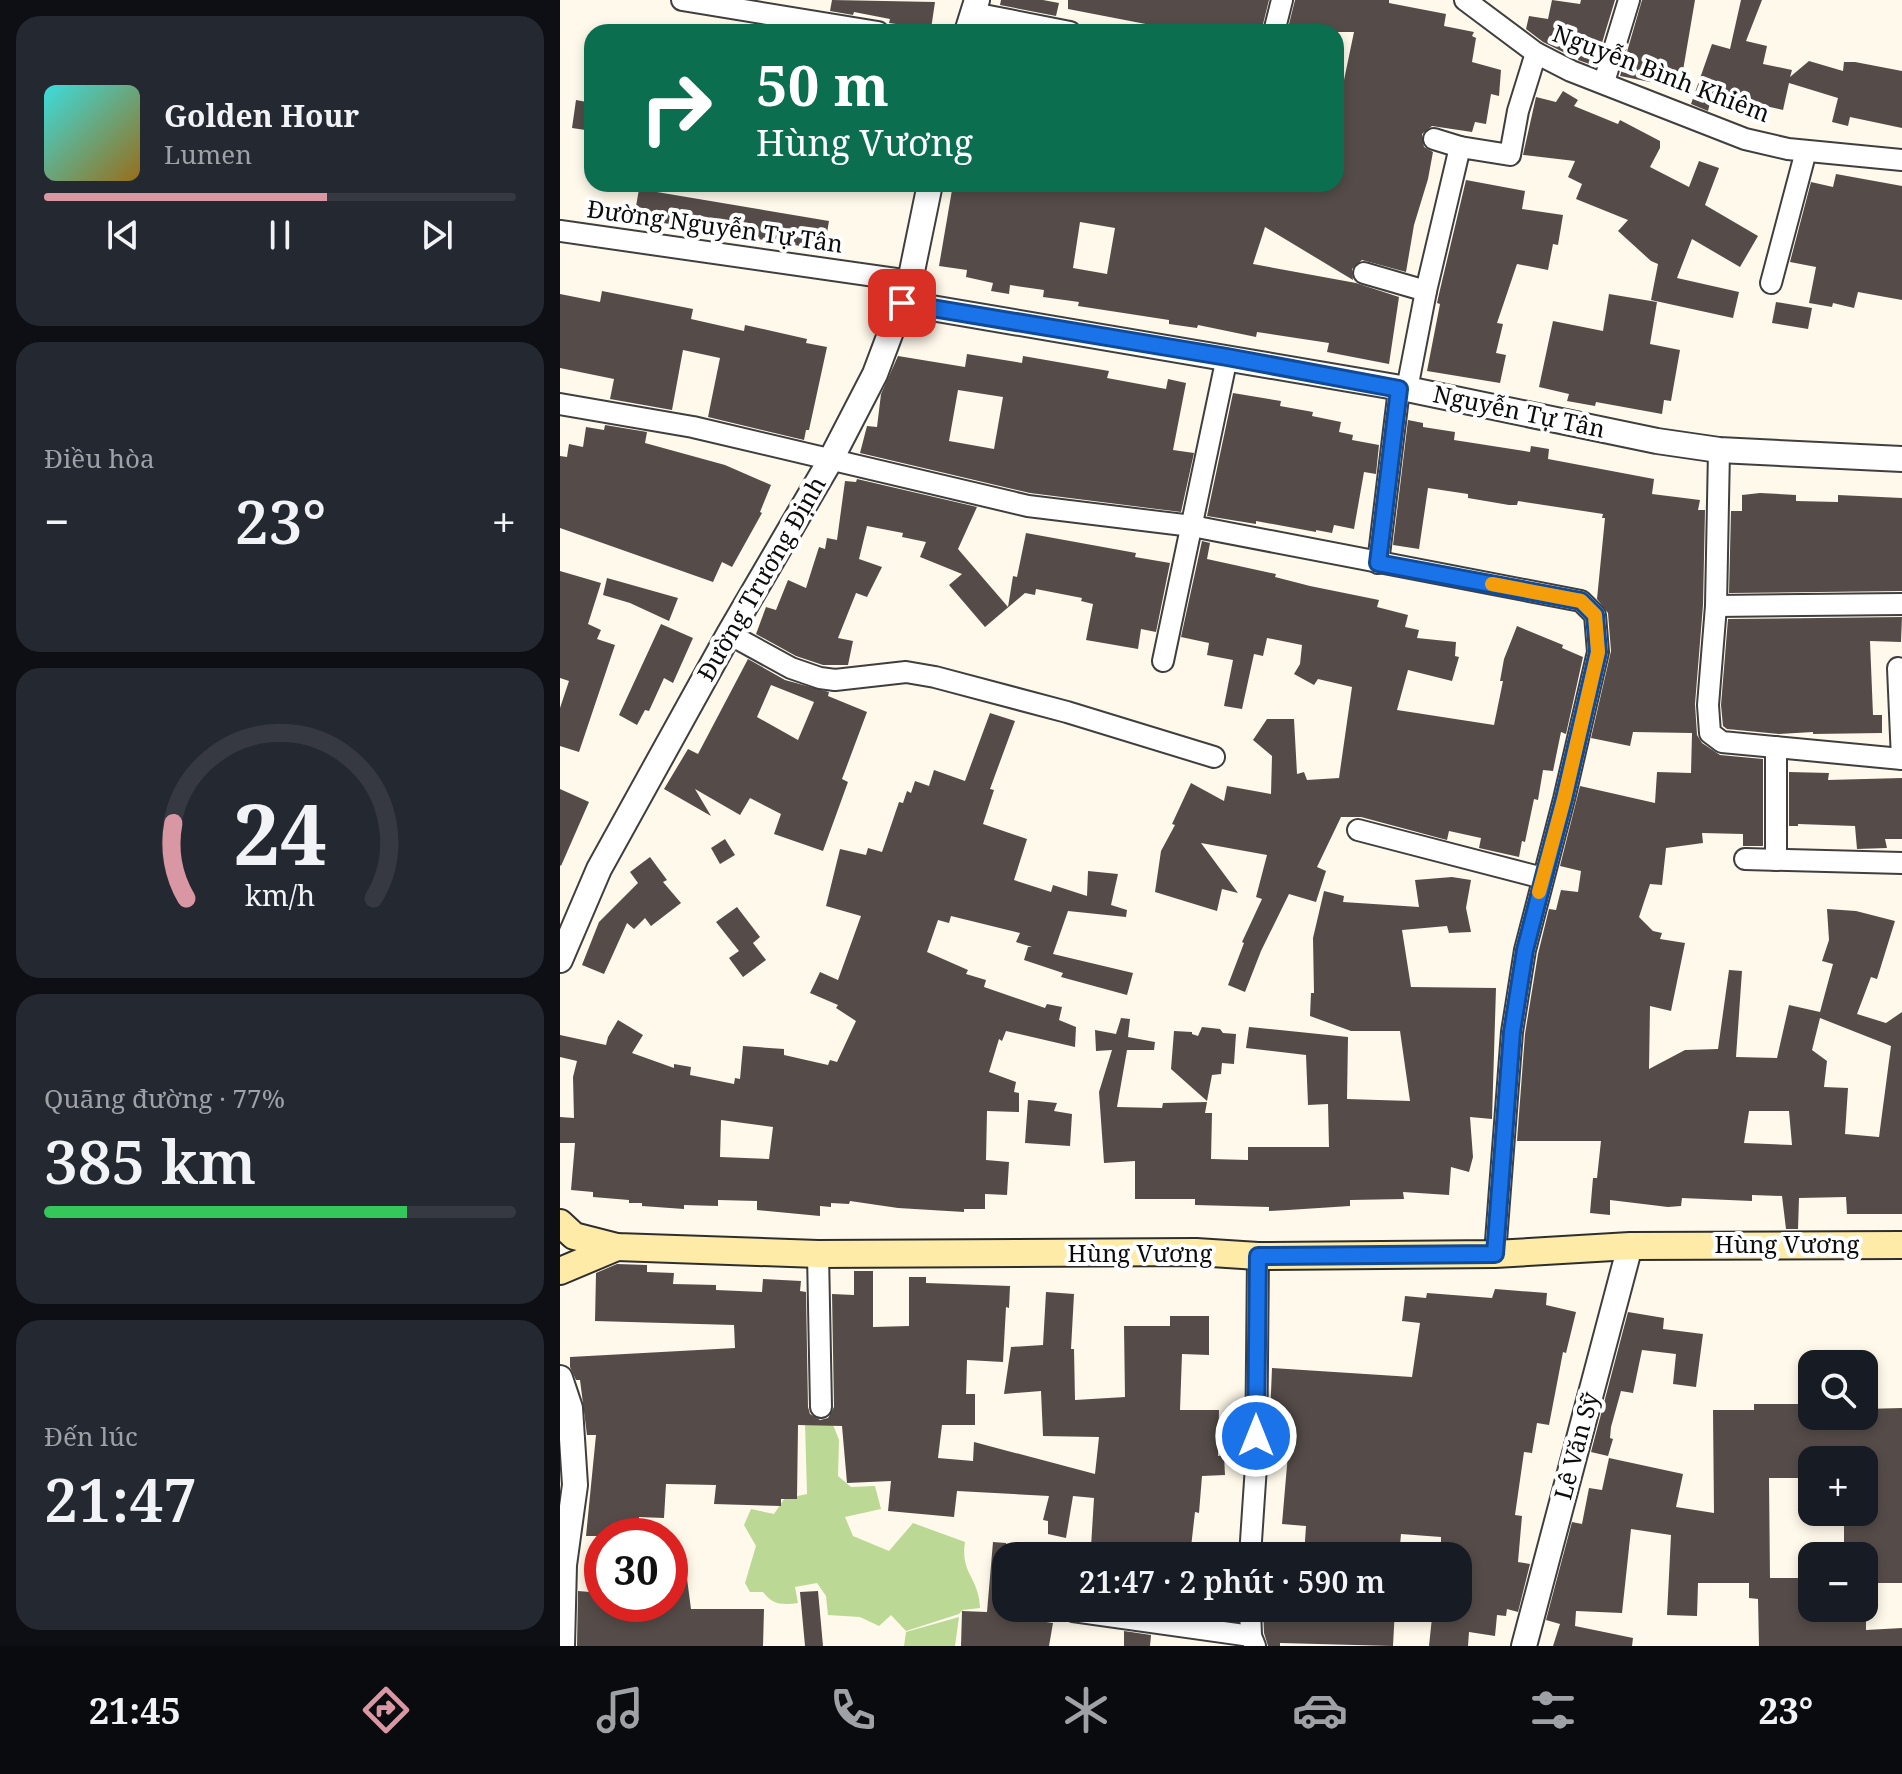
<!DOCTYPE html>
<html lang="vi">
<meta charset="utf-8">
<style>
:root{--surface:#171b24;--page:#242831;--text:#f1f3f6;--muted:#9ea1a6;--line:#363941;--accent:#d997a3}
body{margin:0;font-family:"Noto Serif",serif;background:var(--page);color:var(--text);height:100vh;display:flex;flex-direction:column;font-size:30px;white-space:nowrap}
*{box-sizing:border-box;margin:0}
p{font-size:26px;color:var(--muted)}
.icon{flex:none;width:44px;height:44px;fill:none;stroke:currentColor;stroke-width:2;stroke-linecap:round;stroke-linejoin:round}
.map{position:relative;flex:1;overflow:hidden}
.details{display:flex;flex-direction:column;gap:16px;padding:16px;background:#0d0f14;width:560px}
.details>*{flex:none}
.guide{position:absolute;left:24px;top:24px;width:760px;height:168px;border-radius:24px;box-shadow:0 4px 12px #0003;background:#0b6e4f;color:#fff;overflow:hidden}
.controls{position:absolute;left:1238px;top:1350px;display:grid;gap:16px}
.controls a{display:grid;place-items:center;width:80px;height:80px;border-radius:16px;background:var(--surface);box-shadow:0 4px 12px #0003;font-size:40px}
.speed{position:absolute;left:24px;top:1518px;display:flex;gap:16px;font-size:40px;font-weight:700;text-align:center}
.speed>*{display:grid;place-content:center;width:104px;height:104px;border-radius:50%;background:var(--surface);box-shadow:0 4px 12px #0003;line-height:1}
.speed .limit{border:12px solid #d22;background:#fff;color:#111}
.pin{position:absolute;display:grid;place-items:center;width:68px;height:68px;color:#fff;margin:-34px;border-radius:16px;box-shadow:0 4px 12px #0006}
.me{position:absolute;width:88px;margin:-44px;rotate:0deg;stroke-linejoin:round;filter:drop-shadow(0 0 6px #0008)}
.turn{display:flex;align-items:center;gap:28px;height:168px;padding:0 40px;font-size:36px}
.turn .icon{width:104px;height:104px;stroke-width:2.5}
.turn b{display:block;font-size:56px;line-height:68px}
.big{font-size:60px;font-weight:600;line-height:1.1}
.details .tile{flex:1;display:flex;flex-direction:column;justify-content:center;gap:12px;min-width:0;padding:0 28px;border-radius:24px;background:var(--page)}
.details .dial{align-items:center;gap:0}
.dial svg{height:208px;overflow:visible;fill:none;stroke:var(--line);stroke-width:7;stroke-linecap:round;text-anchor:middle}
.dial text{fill:var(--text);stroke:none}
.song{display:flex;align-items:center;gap:24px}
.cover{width:96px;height:96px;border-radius:12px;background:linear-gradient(135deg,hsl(180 70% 55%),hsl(40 70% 35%))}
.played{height:8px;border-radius:4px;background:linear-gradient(90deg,var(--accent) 60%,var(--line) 60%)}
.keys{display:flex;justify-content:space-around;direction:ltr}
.heat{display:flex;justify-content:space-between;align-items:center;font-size:44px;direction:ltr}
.charge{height:12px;border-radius:6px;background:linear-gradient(90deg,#34c759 77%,var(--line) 0)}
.trip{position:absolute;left:432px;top:1542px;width:480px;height:80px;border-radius:24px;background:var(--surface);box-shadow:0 4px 12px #0003;font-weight:600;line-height:80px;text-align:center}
.tab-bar{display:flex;height:128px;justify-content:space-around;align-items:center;background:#090b0e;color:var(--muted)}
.tab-bar .icon{width:56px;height:56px}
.tab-bar .selected{color:var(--accent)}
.tab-bar b{font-size:36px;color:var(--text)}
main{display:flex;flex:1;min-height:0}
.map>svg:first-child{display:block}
.forest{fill:#bbd995}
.building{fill:#554c49;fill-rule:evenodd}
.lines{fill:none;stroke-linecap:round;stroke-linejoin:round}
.minor-casing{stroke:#3f3f3f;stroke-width:24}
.tertiary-casing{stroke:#3f3f3f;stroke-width:28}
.secondary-casing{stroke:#2e2e2e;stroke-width:30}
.minor{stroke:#fff;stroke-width:20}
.tertiary{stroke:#fff;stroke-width:24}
.secondary{stroke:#feeba7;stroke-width:26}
.route-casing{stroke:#114b97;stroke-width:20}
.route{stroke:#1a73e8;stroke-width:14}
.slow{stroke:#f59e0b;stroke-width:14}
.labels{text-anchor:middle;stroke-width:8;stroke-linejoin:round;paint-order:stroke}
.street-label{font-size:24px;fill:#0c0c0c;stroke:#fff}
</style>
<main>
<section class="details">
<div class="tile">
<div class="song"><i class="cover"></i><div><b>Golden Hour</b><p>Lumen</p></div></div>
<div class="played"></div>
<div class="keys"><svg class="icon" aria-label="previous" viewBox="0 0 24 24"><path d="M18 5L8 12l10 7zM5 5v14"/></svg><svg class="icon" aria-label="pause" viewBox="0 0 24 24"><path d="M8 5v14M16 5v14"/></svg><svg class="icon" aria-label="next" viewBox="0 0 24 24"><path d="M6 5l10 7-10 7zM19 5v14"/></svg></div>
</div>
<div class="tile"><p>Điều hòa</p>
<div class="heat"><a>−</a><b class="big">23°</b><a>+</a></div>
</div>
<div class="tile dial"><svg viewBox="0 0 100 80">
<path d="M14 69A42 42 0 1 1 86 69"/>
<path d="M14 69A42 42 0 0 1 9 40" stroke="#d997a3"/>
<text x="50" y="56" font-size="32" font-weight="700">24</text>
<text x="50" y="72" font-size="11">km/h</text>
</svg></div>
<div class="tile"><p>Quãng đường · 77%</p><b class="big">385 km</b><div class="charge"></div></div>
<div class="tile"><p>Đến lúc</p><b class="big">21:47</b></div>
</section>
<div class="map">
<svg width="1342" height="1646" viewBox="0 0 1342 1646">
<rect width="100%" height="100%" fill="#fff9eb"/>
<g class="forest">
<path d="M272 1422 279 1440 278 1476 291 1487 315 1486 321 1509 285 1517 293 1536 329 1551 353 1523 405 1542C400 1574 419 1577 420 1608L403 1610 399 1614 346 1631 331 1615 319 1626 300 1617 268 1615 266 1596 257 1583 235 1587 238 1603C222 1605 213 1605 203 1592H190L185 1583 196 1546 184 1525 191 1509 214 1514 224 1499 247 1494 245 1423Z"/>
<path d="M399 1617 395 1646H344L346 1632Z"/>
</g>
<g class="building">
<path d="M272 0 375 2 371 29 329 23 330 19 294 12 293 15 270 11Z"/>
<path d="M441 0H483L499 3 496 16 440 5Z"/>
<path d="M508 0H709L701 32 637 26 636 30 627 29V32L508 9Z"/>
<path d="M735 0H829V3L886 14 884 26 914 32 912 36 916 38 912 62 941 70 939 96 931 94 926 124 915 122 912 132 872 126 862 134 864 147 873 152 868 179 854 225 846 272 802 260 792 269 793 280 705 227 693 264 796 283 839 297 829 364 767 352 769 343 697 332 696 337 638 325 637 328 609 324V320L518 306 519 302 483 297 484 290 450 285 449 294 431 291 433 283 406 277 407 270 379 266 393 184H452L474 188 475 184H728L745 191 750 184H776V78L784 80 794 32H727ZM520 222 555 228 547 274 513 268Z"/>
<path d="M992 0 1020 4 1021 0H1055L1035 66 1018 60 1019 56 1005 53 983 42 966 29 969 16 988 19Z"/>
<path d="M1082 0H1135L1120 88 1060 76Z"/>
<path d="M1181 0H1202L1186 41 1207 46 1203 64 1232 70 1230 77 1249 61 1283 71 1284 62H1295L1342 71V128L1290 117 1288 126 1272 122 1278 98 1229 83 1223 110 1152 94 1148 111 1131 104 1152 44 1170 49Z"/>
<path d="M1003 91 1018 100 1014 106 1058 124 1060 120 1100 141V148L1090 167 1129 187 1139 161 1159 168 1145 205 1198 236 1180 267 1132 239 1117 278 1179 292 1173 318 1091 300 1098 264 1091 261 1058 231 1068 220 1016 199 1022 184 1008 177 1015 161 963 155 976 97 996 102Z"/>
<path d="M16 100 32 103V131L12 128Z"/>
<path d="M1276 174 1342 186V300L1298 292 1294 308 1273 303 1272 307 1249 303 1256 267 1230 262 1251 182 1273 187Z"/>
<path d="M906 180 965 191 962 209 1003 215 998 245 993 244 988 270 957 264 937 323 943 324 936 353 946 355 940 383 867 371 880 304 877 303 879 294Z"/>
<path d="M79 189 269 221 264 250 74 218Z"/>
<path d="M42 291 133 309 131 319 184 331 185 325 247 339 246 343 267 347 249 430H246L244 440 148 417 160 358 123 350 112 410 50 399 54 379 0 368V294L40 302Z"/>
<path d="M1049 294 1097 302 1090 344 1120 350 1111 401 1104 400 1102 414 1036 402 1035 406 1007 401 1009 394 979 387 993 321 1043 331Z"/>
<path d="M1216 302 1252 308 1248 329 1212 323Z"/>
<path d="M407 354 462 363 463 356 549 371 547 378 606 389 608 379 626 383 613 450 634 453 621 512 470 493 300 453 307 426 317 427 321 394 338 356 405 367ZM398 390 443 397 434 449 389 441Z"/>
<path d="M673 393 721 401 720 406 753 412 752 416 781 422 779 432 793 435 792 440 819 445 816 474 804 472 794 529 774 525 772 533 756 530V532L696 521V524L647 516Z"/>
<path d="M848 420 863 423V427L895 432 894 440 970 452 971 446 989 449 988 459 1094 479 1092 494 1140 500 1138 510H1145L1143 605 1135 704 1137 735 1142 743 1160 755 1203 759V846H1183V834L1142 833 1143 843 1106 848 1102 885 1090 884 1079 917 1093 931 1102 933 1100 939 1125 943 1111 1011 1090 1006 1089 1069 1125 1050 1158 1049 1169 970 1182 971 1176 1057 1217 1058 1229 1005 1260 1012 1273 964 1262 961 1269 940 1267 909 1296 911 1335 921 1317 979 1311 977 1297 1014 1326 1023 1342 1012V1214H1287L1286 1197 1239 1198 1238 1229H1226L1222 1196 1192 1195V1201L1122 1198 1121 1206 1108 1207 1050 1200V1215L1030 1213 1033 1178H1037L1041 1141H957L965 1034 978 954 989 909 996 910 1001 890 1018 892 1021 871 1000 866 1020 786 1095 803 1097 772 1131 773 1132 733 1073 732 1070 746 1031 738 1051 651 1048 613 1037 599 1045 518H1042L1043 514 958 501 957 505H949L908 498V494L868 488 859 549 833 545ZM1260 1018 1331 1046 1319 1137 1285 1134 1288 1088 1264 1087 1267 1061 1252 1050ZM1189 1111H1229L1232 1145 1184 1143Z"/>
<path d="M45 425 87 432 85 443 165 465 211 485 200 512 202 513 172 567 162 562 153 582 0 528V456L7 457 9 444 23 447 26 427 44 430Z"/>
<path d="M297 479 417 507 398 549 448 607 453 576 457 577 466 533 576 553 575 557 610 563 596 632 581 629 578 649 526 640 533 604 521 601 522 598 476 589 475 595 465 593 425 627 389 585 402 574 360 557 366 542 342 537 343 533 307 526 299 559 322 567 307 597 296 593 278 638 293 641 288 665H263L236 656 196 634 206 607 216 610 228 580 246 588 259 547 265 549 267 538 277 540 285 481 296 482Z"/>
<path d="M1200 493 1236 495V501L1278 502V495L1342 498V591L1169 593 1171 511H1182V495Z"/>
<path d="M642 541 650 543 647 559 716 574 715 577 750 586 819 600 817 607 848 615 845 627 859 630 857 638 896 642 895 656 899 657 892 681 848 670 837 710 934 725 943 681H940L944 659 957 626 1003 645 1002 648 1023 657 1006 734 1001 732 993 771 983 770 978 800 974 799 965 842 962 841 959 857 919 848 921 838 889 831 887 840 801 817H781L757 867 766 871 756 902 729 894 701 951 685 992 668 985 684 943 682 942 702 899 696 897 707 855 641 843 678 893 662 889 657 911 595 892 601 851 615 825 612 824 631 783 664 801 667 786 711 794 712 756 693 740 707 719H734L737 774 744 772 747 780 779 778 792 687 758 679 754 685 734 674 740 664 742 645 707 638 703 656 694 654 682 709 664 706 673 660 647 655 649 643 621 637Z"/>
<path d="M0 571 41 583 28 624 41 630 37 639 55 645 19 752 0 746V708L9 681 0 678Z"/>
<path d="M47 578 118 598 109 621 70 603 43 595Z"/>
<path d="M1342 617 1341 642 1310 641 1313 715H1322V733L1253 734V732L1219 734 1167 729 1163 726 1161 705 1168 619Z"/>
<path d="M101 624 133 638 113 683 104 678 89 711 85 710 77 725 59 715Z"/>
<path d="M188 659 225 680 269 692 268 696 307 712 282 779 288 782 263 851 214 834 221 814 190 798 180 815 135 789 151 816 104 789 128 749 138 754ZM211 685 254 702 238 740 197 717Z"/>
<path d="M430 713 455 721 430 789 434 790 423 824 467 839 454 880 491 892 493 885 527 896 528 871 558 874 551 905 567 910 566 917 508 911 493 954 573 973 567 995 501 977 503 973 464 960 468 947H472L456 942 460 933 391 916 389 923 378 920 367 952 408 970 406 974 426 980 424 987 485 1008 487 1004 502 1007 499 1020 516 1027 515 1047 446 1031 442 1041 439 1039 429 1072 456 1082 454 1092 459 1093V1112L427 1111 426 1160 449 1162 447 1195 425 1194V1209H404V1212L338 1208 290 1201 289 1204 271 1203V1207L260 1206V1216L197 1210V1201L158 1200V1206L124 1205V1209L82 1206V1203H69V1200L33 1197V1192L11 1190 15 1143H0V1117L14 1118 13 1077 17 1061 0 1057V1035L46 1045 48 1037 58 1020 83 1035 72 1053 114 1068V1064L131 1067 130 1075 174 1084 175 1078 180 1079 183 1046 224 1049V1055L268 1065 270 1060 277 1062 296 1021 276 1008 278 1005 250 993 260 972 278 980 301 916 266 906 280 849 306 855 308 848 322 852 339 802 343 803 347 791 351 793 355 781 369 786 374 770 405 781ZM161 1120 213 1127 209 1159 160 1157Z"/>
<path d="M1229 772 1269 773 1268 780 1342 778V839H1325L1327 848 1297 849 1295 826 1238 824V826H1229Z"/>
<path d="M0 789 29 802 1 866 0 865Z"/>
<path d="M165 839 175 855 160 864 151 848Z"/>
<path d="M90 857 107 880 103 882 121 903 91 926 85 918 74 929 67 923 44 974 22 965 39 922 78 883 70 872Z"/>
<path d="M892 877 911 880 906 908 911 932 889 933 887 926 842 930 851 987 936 988 932 1119 910 1117 913 1157 909 1172 891 1167 889 1195 843 1192 844 1199 790 1200V1206L728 1210 709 1211V1207L635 1205V1199H575V1161L544 1163 539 1092 552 1050 536 1051 535 1030 556 1034 561 1018 570 1019 568 1037 595 1042 594 1050H567L557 1107 602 1108 603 1103 647 1102 645 1113H652L651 1159 688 1160V1147H769L768 1104 748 1105 746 1055 686 1048 689 1027 788 1037 787 1099 850 1101 840 1031H791L750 1016 751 993H754L753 938 764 891 784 896 783 902 859 907 855 880Z"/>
<path d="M177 907 200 937 193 943 206 960 183 977 169 958 179 951 156 922Z"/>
<path d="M642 1027 660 1029 663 1033 676 1034 674 1064 662 1063 661 1074 652 1075 647 1101 611 1069 614 1031 632 1032V1034L638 1036Z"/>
<path d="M468 1100 497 1103 494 1111 512 1114 510 1146 465 1143Z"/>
<path d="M57 1264 87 1265V1272L114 1273 113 1284 156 1285V1290L202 1292 203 1279 241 1281 240 1291 246 1292 248 1407 250 1414 260 1420 268 1418 274 1407 272 1294 294 1295V1271H313V1327L349 1326V1277H366V1283L450 1286 449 1308 446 1307 443 1362 407 1360 406 1394H415V1425H382L378 1458 413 1461 414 1442 535 1474 539 1437 483 1436 481 1391 444 1394 451 1347 483 1345 486 1292 514 1294 511 1349H514L515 1400 565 1397 564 1326H610V1316H649V1355L622 1354 620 1410H659L658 1456 664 1455 665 1475 642 1476 639 1513 635 1512 630 1556H581L582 1552 531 1547 534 1498 513 1496 506 1538 488 1534V1521L483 1520 489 1496 397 1491 394 1517 328 1511 331 1481 287 1483 282 1426 238 1425 237 1499H221V1506L154 1504 156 1485 106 1484 104 1518 79 1517 78 1536H26L36 1435H27L20 1380H16L10 1367V1357L175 1348 174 1325 35 1321 36 1273Z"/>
<path d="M935 1289 987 1293 986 1305 1016 1312 1006 1353 1003 1352 989 1425 977 1423 972 1453 964 1452 955 1515 962 1516 958 1562 970 1564 958 1612 947 1609 946 1616 937 1615 935 1636 909 1632 908 1646H869L873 1608H898V1556L881 1553V1537L841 1534 839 1556H744L746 1526 722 1524 729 1442 709 1441 712 1368 852 1377 860 1323 842 1321 845 1296 866 1298 867 1293 932 1298Z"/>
<path d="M1068 1312 1104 1318 1103 1329 1143 1334 1136 1387 1113 1384 1116 1354 1082 1350 1073 1393 1061 1391 1051 1427 1050 1438 1053 1439 1048 1456 1031 1452Z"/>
<path d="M1194 1404H1252V1416H1304V1409L1342 1408V1583H1304V1556H1284V1512H1304V1460H1252V1478H1209L1210 1578H1252V1608H1306V1630L1342 1628V1646H1199L1198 1599 1189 1598V1583H1138L1137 1616 1107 1615 1111 1535 1071 1529 1062 1613 1016 1611 1015 1626 1073 1638 1072 1646H993L1000 1624 986 1620 1012 1522 1022 1524 1029 1488 1042 1490 1049 1458 1123 1474 1116 1507 1154 1513 1153 1410H1194Z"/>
<path d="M433 1542 446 1543V1616L493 1623 489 1646H401L402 1611 427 1612Z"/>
<path d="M110 1570 126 1571 131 1609H204L203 1646H17L18 1591 42 1593V1604H110Z"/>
<path d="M258 1591 263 1646H245L240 1592Z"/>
<path d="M703 1608H835L833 1646 720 1643V1646H708L704 1633Z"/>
<path d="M564 1631 591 1635 590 1646H564Z"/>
</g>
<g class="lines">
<g class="minor-casing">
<g id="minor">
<path d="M122 0 318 32"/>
<path d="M905 0 976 53 1011 71 1185 139 1228 149 1342 160"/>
<path d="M413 13 510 32"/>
<path d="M714 32 722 0"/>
<path d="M1044 82 1069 0"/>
<path d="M874 139 900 147"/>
<path d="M0 231 350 281"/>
<path d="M804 273 866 291"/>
<path d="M1211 283 1246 151"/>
<path d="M847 389 866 291 900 147 950 155 958 111 976 53"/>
<path d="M0 404 133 427 468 506 632 526 1021 601 1035 615 1038 652 1004 799 965 950 952 1032 935 1254"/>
<path d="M1159 450 1156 606 1148 705 1150 733 1162 742 1342 759"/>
<path d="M818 563 839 389"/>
<path d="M1156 606 1342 604"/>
<path d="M169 634 231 668 260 678 275 680 346 672 375 677 507 712 654 757"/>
<path d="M603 661 667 357"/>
<path d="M1338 668 1342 759"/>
<path d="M1216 747V860"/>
<path d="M798 830 983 878"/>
<path d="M1185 859 1342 863"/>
<path d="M258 1254 261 1407"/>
<path d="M690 1556 696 1466 698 1256"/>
<path d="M690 1608 691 1636 695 1646"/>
<path d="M513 1611 691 1636"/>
</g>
</g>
<g class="tertiary-casing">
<g id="tertiary">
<path d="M407 32 417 0"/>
<path d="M342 303 847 389 1097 441 1159 450 1342 459"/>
<path d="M0 960 39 869 169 634 270 461 315 374 350 281 370 184"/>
<path d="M0 1378 10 1408 15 1485 4 1565 2 1646"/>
<path d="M964 1646 1070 1246"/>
</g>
</g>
<g class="secondary-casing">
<g id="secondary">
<path d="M0 1223 14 1236 57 1247 258 1254 636 1252 698 1256 935 1254 1070 1246 1342 1245"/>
<path d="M0 1271 57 1247"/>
</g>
</g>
<use href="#minor" class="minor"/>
<use href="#tertiary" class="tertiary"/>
<use href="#secondary" class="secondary"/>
</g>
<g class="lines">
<g class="route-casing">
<path id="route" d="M342 303 667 357 839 389 818 563 1021 601 1035 615 1038 652 1004 799 965 950 952 1032 935 1254 698 1256 696 1436"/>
</g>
<use href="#route" class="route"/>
<path class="slow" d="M932 584 1021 601 1035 615 1038 652 1004 799 979 892"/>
</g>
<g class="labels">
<g class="street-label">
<text transform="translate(1101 74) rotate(21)" y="8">Nguyễn Bình Khiêm</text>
<text transform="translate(155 227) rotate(8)" y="8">Đường Nguyễn Tự Tân</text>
<text transform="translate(959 412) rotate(12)" y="8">Nguyễn Tự Tân</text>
<text transform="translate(202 579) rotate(-60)" y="8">Đường Trương Định</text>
<text x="1227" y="1253">Hùng Vương</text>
<text x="580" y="1262">Hùng Vương</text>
<text transform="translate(1017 1446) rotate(-75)" y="8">Lê Văn Sỹ</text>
</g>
</g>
</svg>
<div class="controls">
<a><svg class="icon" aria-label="search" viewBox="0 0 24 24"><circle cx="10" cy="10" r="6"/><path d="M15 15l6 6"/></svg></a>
<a>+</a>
<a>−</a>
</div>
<div class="speed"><div class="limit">30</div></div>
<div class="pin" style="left:342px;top:303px;background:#d93025"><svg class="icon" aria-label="arrive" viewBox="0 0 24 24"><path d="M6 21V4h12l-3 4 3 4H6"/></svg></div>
<svg class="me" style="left:696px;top:1436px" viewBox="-20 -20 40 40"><circle r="17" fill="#1a73e8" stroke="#fff" stroke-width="3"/><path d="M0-11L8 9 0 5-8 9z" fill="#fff"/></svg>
<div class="trip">21:47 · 2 phút · 590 m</div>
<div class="guide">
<div class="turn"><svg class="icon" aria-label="right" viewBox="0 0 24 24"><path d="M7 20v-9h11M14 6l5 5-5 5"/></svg><div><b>50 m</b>Hùng Vương</div></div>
</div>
</div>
</main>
<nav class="tab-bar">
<b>21:45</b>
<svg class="icon selected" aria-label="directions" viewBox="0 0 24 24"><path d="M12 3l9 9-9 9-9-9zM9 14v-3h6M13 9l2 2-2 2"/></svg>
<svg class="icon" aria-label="music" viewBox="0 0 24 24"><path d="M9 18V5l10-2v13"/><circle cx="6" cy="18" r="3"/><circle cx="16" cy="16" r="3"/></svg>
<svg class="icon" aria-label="phone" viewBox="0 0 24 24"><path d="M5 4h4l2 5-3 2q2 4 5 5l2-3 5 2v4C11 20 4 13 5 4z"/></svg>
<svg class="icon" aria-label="climate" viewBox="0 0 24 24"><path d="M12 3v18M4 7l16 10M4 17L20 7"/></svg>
<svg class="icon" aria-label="car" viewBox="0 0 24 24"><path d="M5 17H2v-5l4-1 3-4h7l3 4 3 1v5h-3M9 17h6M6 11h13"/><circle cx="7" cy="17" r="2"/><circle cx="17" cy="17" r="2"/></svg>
<svg class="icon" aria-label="filters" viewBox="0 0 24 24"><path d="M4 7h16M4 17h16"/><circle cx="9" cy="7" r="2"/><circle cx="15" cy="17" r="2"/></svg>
<b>23°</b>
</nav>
